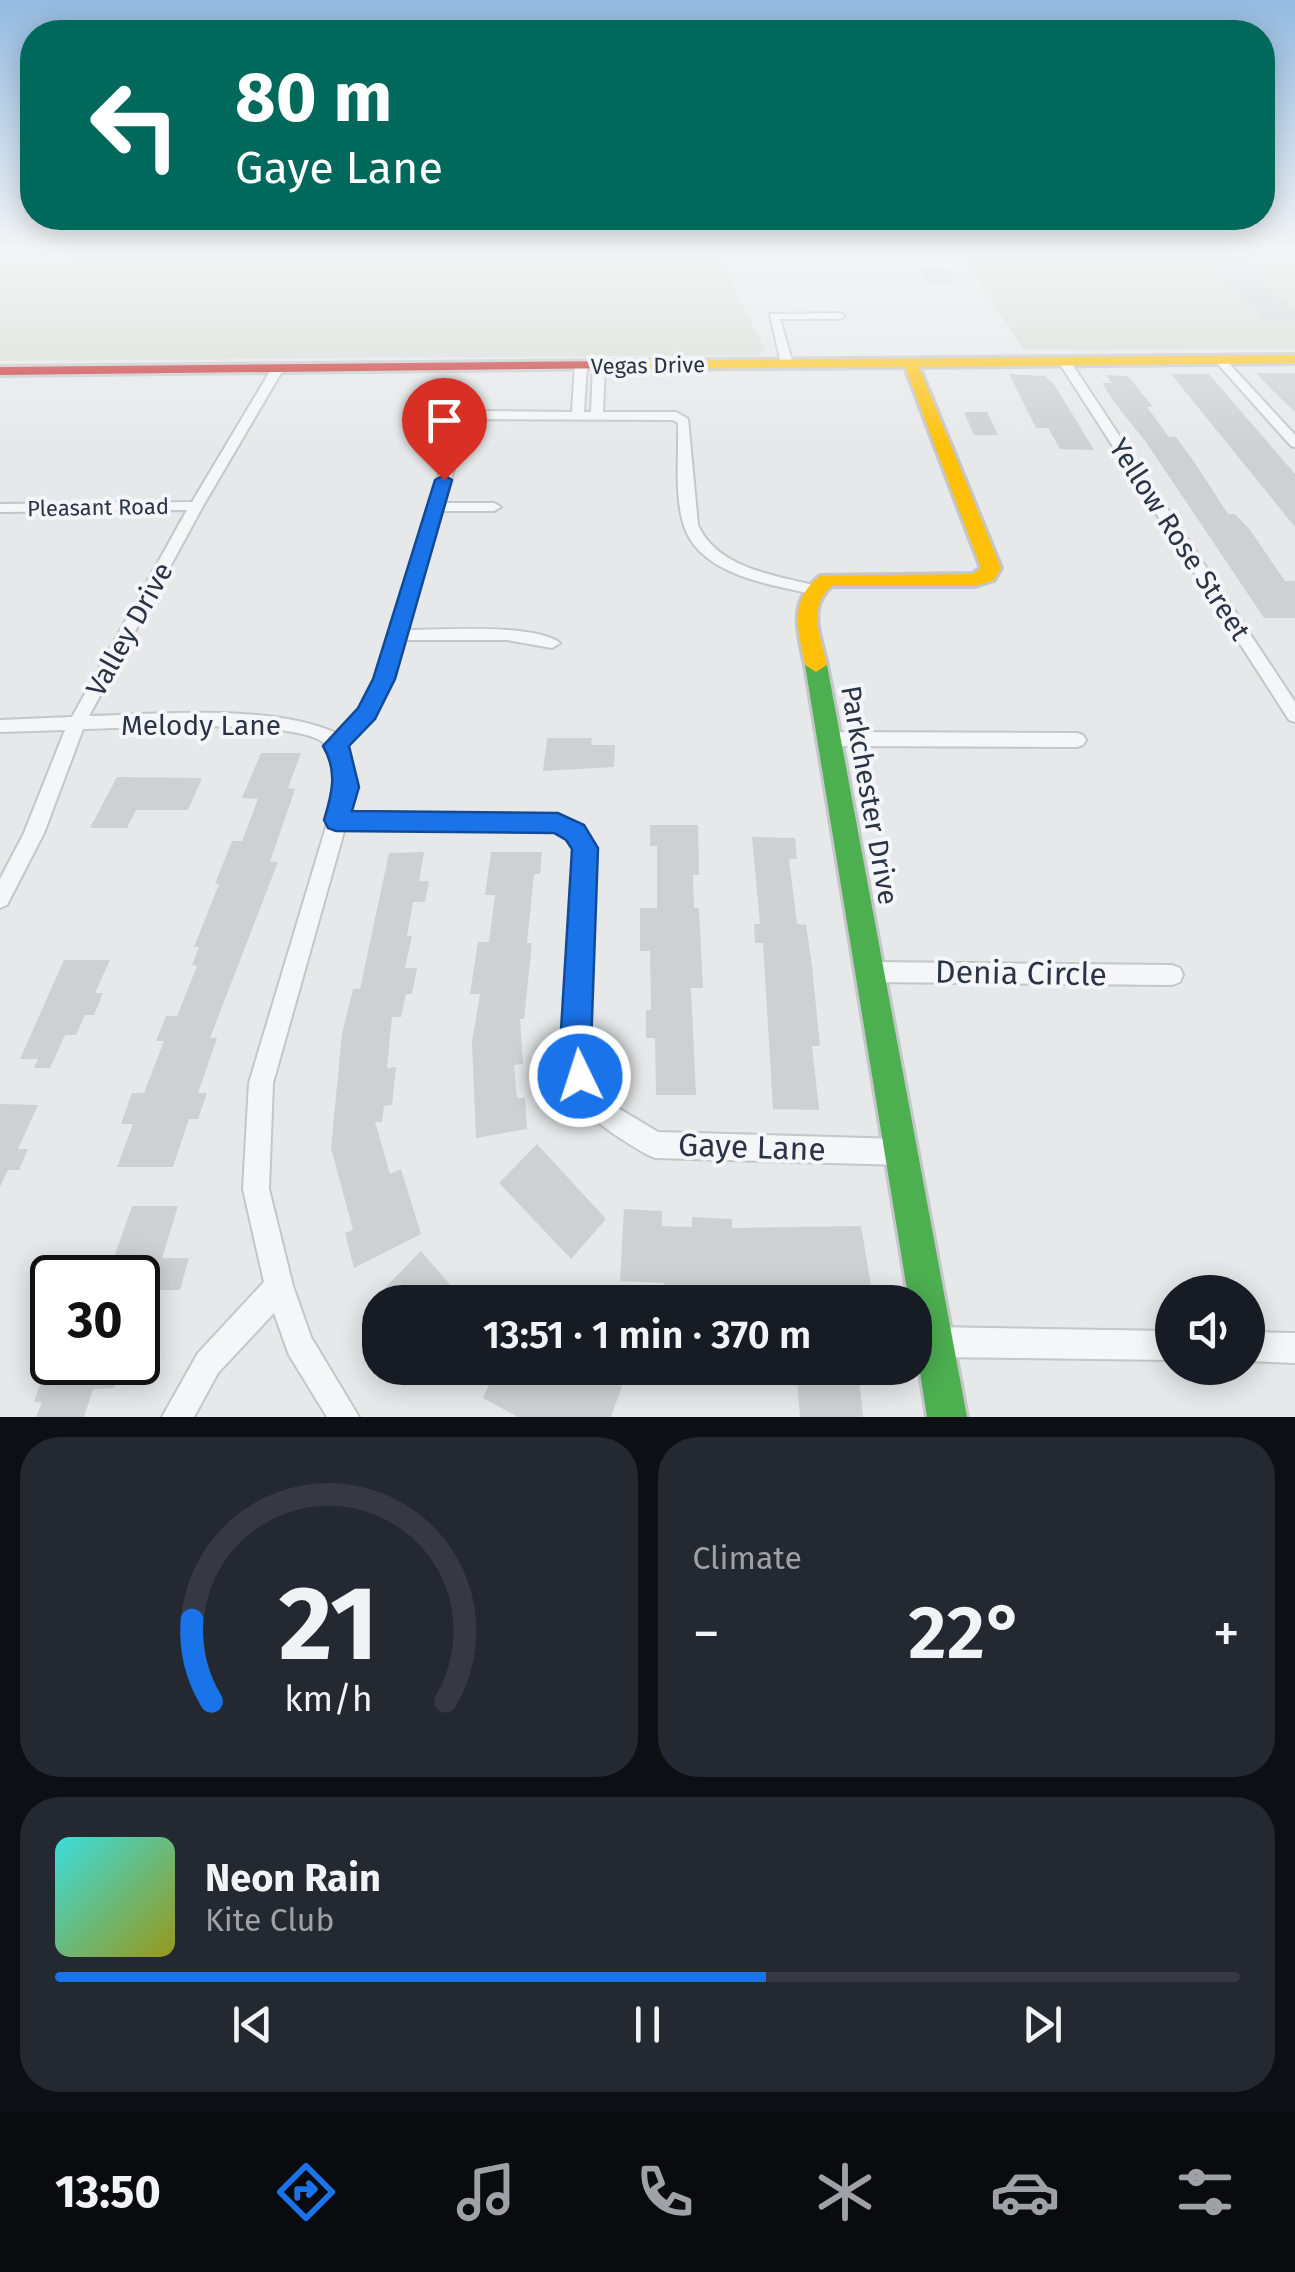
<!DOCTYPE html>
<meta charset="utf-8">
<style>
:root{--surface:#171b24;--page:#242831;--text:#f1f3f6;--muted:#9ea1a6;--line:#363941;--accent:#1a73e8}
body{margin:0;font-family:"Fira Sans",sans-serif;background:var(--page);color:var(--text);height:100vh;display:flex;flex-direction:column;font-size:38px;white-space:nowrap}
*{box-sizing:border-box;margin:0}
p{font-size:32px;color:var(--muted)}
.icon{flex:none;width:55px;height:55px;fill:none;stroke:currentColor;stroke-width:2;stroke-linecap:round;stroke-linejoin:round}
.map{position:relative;height:1417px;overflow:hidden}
.panel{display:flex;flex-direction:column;gap:20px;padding:20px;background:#0d0f14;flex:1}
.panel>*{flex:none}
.hud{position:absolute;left:20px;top:20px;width:1255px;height:210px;border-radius:40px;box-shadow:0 5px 25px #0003;background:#00695c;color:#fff;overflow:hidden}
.tools{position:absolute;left:1155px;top:1275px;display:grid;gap:20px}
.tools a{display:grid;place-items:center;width:110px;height:110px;border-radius:50%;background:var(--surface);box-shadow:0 5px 25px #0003;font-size:50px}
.speed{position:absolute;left:30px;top:1255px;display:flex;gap:20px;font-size:50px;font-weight:700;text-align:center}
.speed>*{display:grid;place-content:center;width:130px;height:130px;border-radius:50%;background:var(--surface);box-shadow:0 5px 25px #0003;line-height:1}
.speed .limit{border:5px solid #111;border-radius:15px;background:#fff;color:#111}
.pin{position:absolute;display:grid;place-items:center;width:85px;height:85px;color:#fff;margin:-102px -42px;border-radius:50% 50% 50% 0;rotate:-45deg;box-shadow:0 0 10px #0007}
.pin .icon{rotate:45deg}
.me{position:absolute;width:110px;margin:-55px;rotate:356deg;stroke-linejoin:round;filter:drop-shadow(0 0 8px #0008)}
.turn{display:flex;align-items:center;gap:35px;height:210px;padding:0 50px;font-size:45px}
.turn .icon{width:130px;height:130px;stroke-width:2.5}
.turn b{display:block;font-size:70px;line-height:85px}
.big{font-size:75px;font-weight:600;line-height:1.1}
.panel .widget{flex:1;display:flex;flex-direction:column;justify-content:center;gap:15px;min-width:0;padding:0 35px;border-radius:40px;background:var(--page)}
.panel .dial{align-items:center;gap:0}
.dial svg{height:260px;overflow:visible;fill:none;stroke:var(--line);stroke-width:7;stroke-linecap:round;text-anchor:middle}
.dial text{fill:var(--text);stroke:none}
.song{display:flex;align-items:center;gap:30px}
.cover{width:120px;height:120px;border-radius:15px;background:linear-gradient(135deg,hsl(180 70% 55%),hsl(60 70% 35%))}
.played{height:10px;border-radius:5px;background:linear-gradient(90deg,var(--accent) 60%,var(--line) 60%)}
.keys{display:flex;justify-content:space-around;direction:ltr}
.heat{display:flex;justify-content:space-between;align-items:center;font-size:55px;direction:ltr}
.panel .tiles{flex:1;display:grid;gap:20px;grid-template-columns:1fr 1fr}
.widget:last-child{grid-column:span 2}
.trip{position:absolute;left:362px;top:1285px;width:570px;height:100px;border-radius:40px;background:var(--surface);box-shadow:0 5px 25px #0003;font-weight:600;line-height:100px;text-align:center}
.tabs{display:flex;height:160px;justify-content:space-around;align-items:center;background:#090b0e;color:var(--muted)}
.tabs .icon{width:70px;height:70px}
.tabs .on{color:var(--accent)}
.tabs b{font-size:45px;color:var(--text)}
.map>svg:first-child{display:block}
.green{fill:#d6ded6}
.building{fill:#ced0d3}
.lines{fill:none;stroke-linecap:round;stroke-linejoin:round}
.street-casing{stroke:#c4c6c8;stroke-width:4}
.fast-casing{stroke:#c4c6c8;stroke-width:6}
.slow-casing{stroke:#c4c6c8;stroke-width:6}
.jam-casing{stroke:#c4c6c8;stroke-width:6}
.street{fill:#f5f6f7;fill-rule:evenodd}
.fast{fill:#4caf50;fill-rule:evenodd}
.slow{fill:#ffc107;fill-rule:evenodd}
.jam{fill:#c62828;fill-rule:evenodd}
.route{fill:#1a73e8;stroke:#114b97;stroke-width:2.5}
.labels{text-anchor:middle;stroke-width:8;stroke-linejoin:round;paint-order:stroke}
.far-street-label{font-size:22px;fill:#2b3445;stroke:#f4f6f9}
.street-label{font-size:28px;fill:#2b3445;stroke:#f4f6f9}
.near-street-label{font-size:32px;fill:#2b3445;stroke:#f4f6f9}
</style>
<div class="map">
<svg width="1295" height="1417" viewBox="0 0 1295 1417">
<rect width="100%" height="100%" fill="#e6e8ea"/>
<g class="green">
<path d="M0 249H735L724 265 765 350 758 355 0 361Z"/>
<path d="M957 249H1295V349L1024 350Z"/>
</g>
<g class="building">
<path d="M1196 258H1250L1277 280H1258L1295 312V321H1267Z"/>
<path d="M948 269 954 285H928L919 270Z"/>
<path d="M1256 373H1295V412L1272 390Z"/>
<path d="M1009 374 1045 376 1054 384 1094 450 1060 449 1048 428H1036Z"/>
<path d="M1171 374H1209L1295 474V527Z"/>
<path d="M1106 375 1128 376 1153 407H1147L1169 437H1176L1195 463 1228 514H1235L1250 530 1285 581H1295V618H1264L1146 442 1117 406 1102 383H1112Z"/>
<path d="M964 412H987L998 435H974Z"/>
<path d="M547 738H592L591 745H615L614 767 543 771Z"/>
<path d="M261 753H301L288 788 295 789 270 862H278L210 1038H217L198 1093H207L198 1119H189L173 1167H117L133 1124H121L132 1093H144L164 1041H156L166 1016H177L197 966 192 965 199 947H194L219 884H215L232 841H242L258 799 242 798Z"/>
<path d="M117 777 202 778 188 810H136L127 828H90Z"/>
<path d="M650 825H698L699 875H693L694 908H699L703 988H691L696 1095H656L655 1038H646V1010H651L650 951H640V908H657V846H650Z"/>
<path d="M752 837 795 838 797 859H789L797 924 806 925 812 966 820 1046H812L819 1110 773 1109 763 943H755L754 924H760Z"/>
<path d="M424 852 419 881H429L425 902H413L407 936H412L405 968H417L412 994H406L401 1017H392L387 1068 396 1067 392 1105 384 1106 382 1122H375L390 1174 401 1169 421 1234 354 1268 345 1233 353 1230 331 1148 342 1034 353 989H360L389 853Z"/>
<path d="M491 852H542L540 874H534L527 943H532L524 1019H520L523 1064 514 1065 517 1098H525L527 1129 476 1138 472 1042 480 994H470L478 942H489L495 895H485Z"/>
<path d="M64 960H110L95 993H103L94 1015H85L76 1035H65L50 1068H34L38 1059H20Z"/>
<path d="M0 1104 38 1105 18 1149H28L19 1170H8L0 1187Z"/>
<path d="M537 1144 606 1219 571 1259 499 1183Z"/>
<path d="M132 1206H178L162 1258H189L180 1290H138V1278H107Z"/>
<path d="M624 1209 662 1211V1226L692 1227V1217L732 1219V1228L861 1226 871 1285H850L851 1293 694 1292V1302L664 1301V1283L620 1281Z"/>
<path d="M421 1251 465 1302H387L380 1293Z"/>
<path d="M48 1362H123L114 1388 93 1389 84 1417H36L42 1402H34Z"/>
<path d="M497 1368H586L622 1386 611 1417H518L483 1398Z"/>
<path d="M796 1368H858L863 1417H800Z"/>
</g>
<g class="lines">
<g class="street-casing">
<g id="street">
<path d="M770 314 840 313 845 316 840 319H780L793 364 787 367 781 364Z"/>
<path d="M1064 358 1070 361 1295 702V722L1289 720 1058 361Z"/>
<path d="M1216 358H1224L1295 435V447L1291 446 1216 362Z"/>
<path d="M581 362 587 365 584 412H591L593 365 599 362 605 365 603 412H676L688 419 698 525C718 569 775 575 817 586L820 589 812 594C769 584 700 575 684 526 674 495 679 456 678 423L673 420 483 419 466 427 444 503H494L501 507 494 511H441L407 630C441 630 535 623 560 643L552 648 507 640H404L392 679 376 713 345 746 356 787 349 812 558 815 582 826 595 848 588 1047 592 1072 613 1105 658 1132 901 1139 910 1143 914 1152 910 1161 901 1165 655 1158 646 1154C595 1123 572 1111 564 1047L575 849 568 838 555 831 345 828 273 1083 269 1189 293 1286 311 1337 359 1417H327L289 1355 274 1313 218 1373 194 1417H162L198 1353 264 1282 243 1189 249 1083 338 787C336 773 335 753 324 743 296 718 126 728 83 729L44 833 7 905 0 908V879L24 833 65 730 0 732V720L72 717 187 510 0 512V504L192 502 272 368 282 366 284 368 203 506 89 716C161 714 271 704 336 733L360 709 376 679 454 425 481 411 572 412 575 365Z"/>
<path d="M830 732 1077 733 1083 735 1086 740 1083 745 1077 747 830 746 824 744 821 739 824 734Z"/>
<path d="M870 962 1172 965 1180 968 1183 975 1180 982 1172 985 870 982 862 979 859 972 862 965Z"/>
<path d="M934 1327 1172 1331V1360L934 1357 924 1352 919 1342 924 1332Z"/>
<path d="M1248 1332 1295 1333V1363L1248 1361Z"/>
</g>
</g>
<g class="fast-casing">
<path id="fast" d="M816 658 827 665 967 1417H927L915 1340V1302H909L805 665Z"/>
</g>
<g class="slow-casing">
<path id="slow" d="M1295 355V363L919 367 1001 568 994 580 975 586H832C806 607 821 638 827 665L816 672 805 665C798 630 788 601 820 576L973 574 981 568 905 367 618 369 611 365 618 361Z"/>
</g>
<g class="jam-casing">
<path id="jam" d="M618 361 625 365 623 368 0 375V367Z"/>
</g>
<use href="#street" class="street"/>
<use href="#fast" class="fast"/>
<use href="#slow" class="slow"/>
<use href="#jam" class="jam"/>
</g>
<linearGradient id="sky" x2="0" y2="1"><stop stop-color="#93bae0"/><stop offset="0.56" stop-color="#f4f5f6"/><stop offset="1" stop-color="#f4f5f6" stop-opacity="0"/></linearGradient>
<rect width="1295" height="448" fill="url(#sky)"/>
<path class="route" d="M444 475 452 480 395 679 375 719 349 746 359 787 352 811 558 813 584 825 598 848 591 1047 595 1076 591 1087 580 1092 569 1087 560 1047 572 849 566 840 554 833 336 831 328 828 324 820C332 794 338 771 323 746L358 708 373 679 435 480Z"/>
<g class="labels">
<g class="far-street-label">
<text transform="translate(648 365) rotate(-1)" y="8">Vegas Drive</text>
<text transform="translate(98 507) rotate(-1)" y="8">Pleasant Road</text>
</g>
<g class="street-label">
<text transform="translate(1180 539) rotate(57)" y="10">Yellow Rose Street</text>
<text transform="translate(129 629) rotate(-61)" y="10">Valley Drive</text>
<text x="201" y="735">Melody Lane</text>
<text transform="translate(870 795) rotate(80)" y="10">Parkchester Drive</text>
</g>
<g class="near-street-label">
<text transform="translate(1021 973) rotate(1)" y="11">Denia Circle</text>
<text transform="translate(752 1147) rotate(2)" y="11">Gaye Lane</text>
</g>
</g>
</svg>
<div class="tools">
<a><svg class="icon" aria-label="sound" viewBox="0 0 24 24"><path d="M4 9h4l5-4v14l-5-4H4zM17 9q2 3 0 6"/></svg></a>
</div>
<div class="speed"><div class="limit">30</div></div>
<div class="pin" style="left:444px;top:480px;background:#d93025"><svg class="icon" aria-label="arrive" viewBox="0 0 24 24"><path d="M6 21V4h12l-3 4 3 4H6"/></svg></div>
<svg class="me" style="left:580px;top:1076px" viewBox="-20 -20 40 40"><circle r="17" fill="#1a73e8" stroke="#fff" stroke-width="3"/><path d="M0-11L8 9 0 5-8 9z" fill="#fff"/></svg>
<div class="trip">13:51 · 1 min · 370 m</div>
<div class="hud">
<div class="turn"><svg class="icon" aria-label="left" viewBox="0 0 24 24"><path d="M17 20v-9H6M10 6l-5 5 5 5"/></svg><div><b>80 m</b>Gaye Lane</div></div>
</div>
</div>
<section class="panel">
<div class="tiles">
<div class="widget dial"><svg viewBox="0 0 100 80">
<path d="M14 69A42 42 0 1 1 86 69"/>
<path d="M14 69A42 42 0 0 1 8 44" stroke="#1a73e8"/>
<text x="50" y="56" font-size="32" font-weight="700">21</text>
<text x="50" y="72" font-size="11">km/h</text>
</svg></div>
<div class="widget"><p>Climate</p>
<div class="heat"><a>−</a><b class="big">22°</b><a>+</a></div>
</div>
<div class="widget">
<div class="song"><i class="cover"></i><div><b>Neon Rain</b><p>Kite Club</p></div></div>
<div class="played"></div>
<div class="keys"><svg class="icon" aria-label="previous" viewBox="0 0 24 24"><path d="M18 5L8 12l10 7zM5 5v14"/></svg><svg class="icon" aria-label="pause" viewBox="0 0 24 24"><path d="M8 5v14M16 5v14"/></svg><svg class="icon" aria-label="next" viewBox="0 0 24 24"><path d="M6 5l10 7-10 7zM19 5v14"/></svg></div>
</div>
</div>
</section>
<nav class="tabs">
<b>13:50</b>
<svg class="icon on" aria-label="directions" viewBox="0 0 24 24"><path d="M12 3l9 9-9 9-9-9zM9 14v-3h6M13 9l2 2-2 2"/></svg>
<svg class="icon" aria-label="music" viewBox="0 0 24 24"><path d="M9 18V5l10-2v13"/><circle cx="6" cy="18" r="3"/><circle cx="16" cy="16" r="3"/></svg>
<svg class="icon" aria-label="phone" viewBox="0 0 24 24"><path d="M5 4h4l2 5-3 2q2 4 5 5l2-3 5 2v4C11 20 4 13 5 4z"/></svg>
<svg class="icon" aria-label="climate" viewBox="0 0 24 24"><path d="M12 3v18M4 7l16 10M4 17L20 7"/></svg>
<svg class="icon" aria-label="car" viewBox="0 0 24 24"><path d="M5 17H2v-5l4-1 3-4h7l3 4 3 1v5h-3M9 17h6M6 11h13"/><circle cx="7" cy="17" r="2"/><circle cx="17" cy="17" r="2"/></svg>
<svg class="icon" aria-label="filters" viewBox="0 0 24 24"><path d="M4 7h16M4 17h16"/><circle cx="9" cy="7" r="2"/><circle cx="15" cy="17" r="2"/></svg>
</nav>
